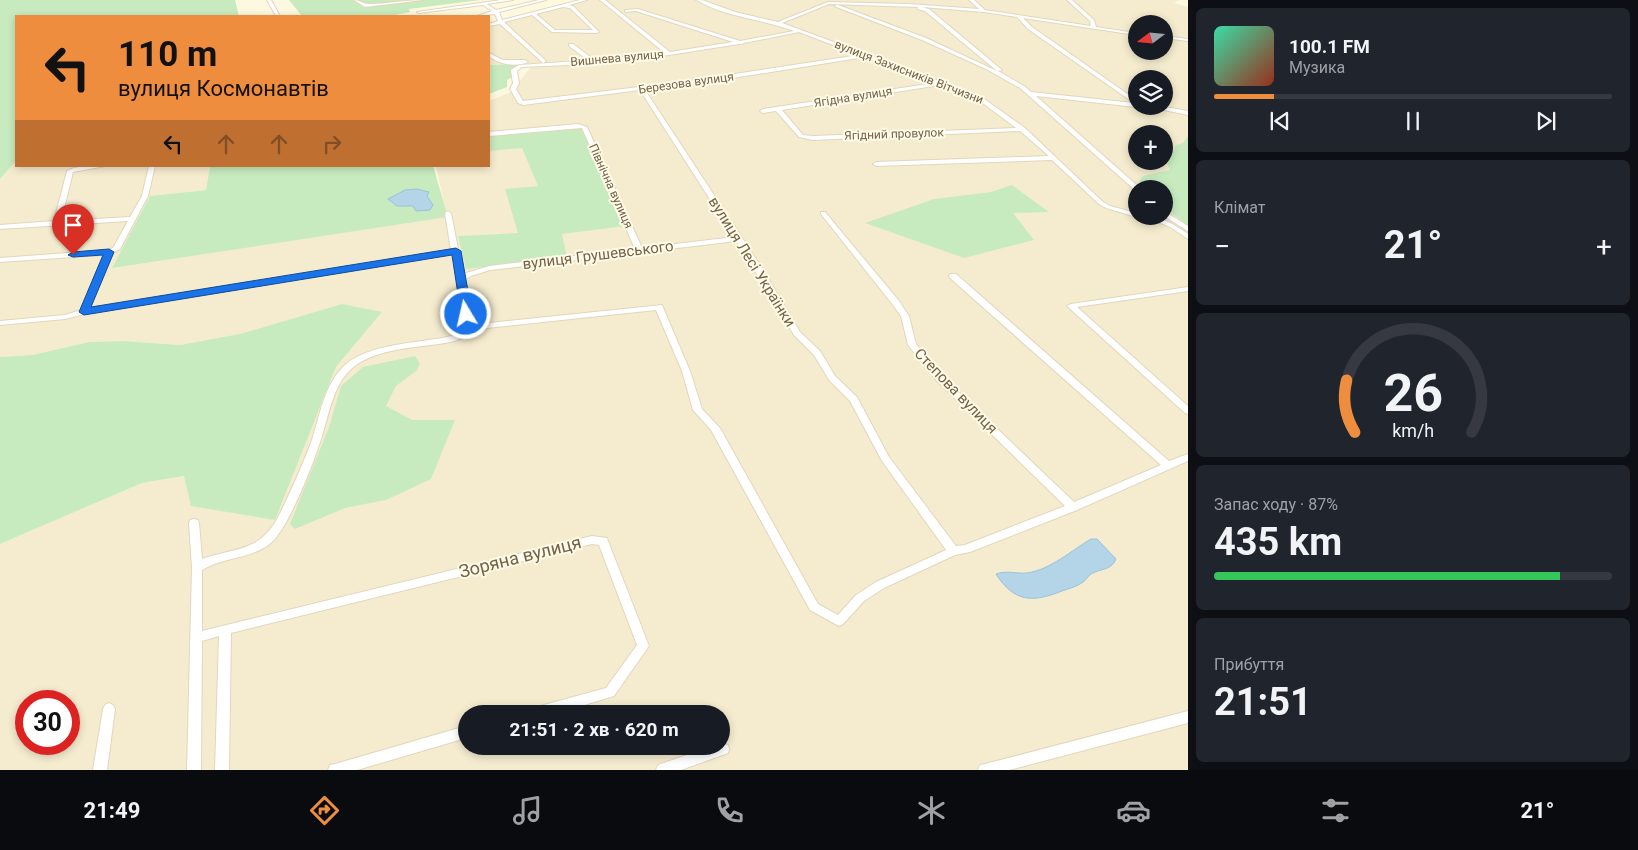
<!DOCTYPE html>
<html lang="uk">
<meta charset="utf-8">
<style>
:root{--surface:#171b24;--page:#20242c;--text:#f1f3f6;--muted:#9ea1a6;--line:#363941;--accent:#ef8d3e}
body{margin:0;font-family:Roboto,sans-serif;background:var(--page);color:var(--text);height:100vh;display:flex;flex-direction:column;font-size:19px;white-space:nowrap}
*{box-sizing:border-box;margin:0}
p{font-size:16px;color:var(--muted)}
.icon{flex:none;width:28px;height:28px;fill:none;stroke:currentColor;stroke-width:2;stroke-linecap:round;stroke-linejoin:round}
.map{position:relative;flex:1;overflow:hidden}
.panel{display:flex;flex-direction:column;gap:8px;padding:8px;background:#0d0f14;width:450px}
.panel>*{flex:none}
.banner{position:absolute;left:15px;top:15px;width:475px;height:152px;border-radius:0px;box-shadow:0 2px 8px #0003;background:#ef8d3e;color:#111;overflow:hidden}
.needle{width:32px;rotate:254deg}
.fabs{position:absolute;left:1128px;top:15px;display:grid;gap:10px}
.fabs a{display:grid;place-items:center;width:45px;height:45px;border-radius:50%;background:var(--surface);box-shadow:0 2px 8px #0003;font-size:25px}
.speed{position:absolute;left:15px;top:690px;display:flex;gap:10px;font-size:25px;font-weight:700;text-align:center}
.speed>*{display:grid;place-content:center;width:65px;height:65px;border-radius:50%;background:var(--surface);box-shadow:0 2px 8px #0003;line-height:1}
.speed .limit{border:8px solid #d22;background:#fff;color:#111}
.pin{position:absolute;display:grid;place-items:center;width:42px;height:42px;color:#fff;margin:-51px -21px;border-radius:50% 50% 50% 0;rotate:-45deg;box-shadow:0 0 5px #0007}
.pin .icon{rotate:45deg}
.me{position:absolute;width:55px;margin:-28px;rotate:351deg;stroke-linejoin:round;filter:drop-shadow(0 0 4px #0008)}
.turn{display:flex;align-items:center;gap:18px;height:105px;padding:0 20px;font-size:22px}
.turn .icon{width:65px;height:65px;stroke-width:2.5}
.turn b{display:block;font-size:35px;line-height:42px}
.lanes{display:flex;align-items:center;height:48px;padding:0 20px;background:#0003;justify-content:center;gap:25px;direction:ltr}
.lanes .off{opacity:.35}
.big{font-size:38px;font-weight:700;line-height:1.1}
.panel .widget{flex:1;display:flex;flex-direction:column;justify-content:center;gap:8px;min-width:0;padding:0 18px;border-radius:8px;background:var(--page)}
.panel .dial{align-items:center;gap:0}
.dial svg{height:130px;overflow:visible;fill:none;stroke:var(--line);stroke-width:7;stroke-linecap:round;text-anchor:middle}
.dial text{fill:var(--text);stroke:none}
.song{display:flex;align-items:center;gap:15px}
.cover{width:60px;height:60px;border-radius:8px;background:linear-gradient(135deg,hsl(160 70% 55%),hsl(10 70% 35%))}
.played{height:5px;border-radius:2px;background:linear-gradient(90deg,var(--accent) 15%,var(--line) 15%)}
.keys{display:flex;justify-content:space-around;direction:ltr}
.heat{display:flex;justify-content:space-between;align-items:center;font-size:28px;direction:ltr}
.charge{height:8px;border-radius:4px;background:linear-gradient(90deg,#34c759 87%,var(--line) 0)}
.trip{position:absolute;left:458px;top:705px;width:272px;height:50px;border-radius:25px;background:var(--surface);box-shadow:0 2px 8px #0003;font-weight:700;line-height:50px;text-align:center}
.tab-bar{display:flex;height:80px;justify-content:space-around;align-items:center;background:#090b0e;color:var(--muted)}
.tab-bar .icon{width:35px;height:35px}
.tab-bar .current{color:var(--accent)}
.tab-bar b{font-size:22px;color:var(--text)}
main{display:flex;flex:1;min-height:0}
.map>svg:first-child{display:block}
.residential{fill:#f5eccf;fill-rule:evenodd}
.green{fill:#c7ebbf}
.water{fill:#b4d5e8;stroke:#9ac2da}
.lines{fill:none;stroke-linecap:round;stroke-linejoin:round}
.minor-casing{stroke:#e2d6bc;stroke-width:2}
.minor{fill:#fff;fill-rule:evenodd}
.route{fill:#1a73e8;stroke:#114b97}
.labels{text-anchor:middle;stroke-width:4;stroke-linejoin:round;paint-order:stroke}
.far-street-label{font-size:12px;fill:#766246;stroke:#fffbe8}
.street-label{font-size:15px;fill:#766246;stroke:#fffbe8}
.near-street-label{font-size:18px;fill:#766246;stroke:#fffbe8}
</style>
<main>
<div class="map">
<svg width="1188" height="770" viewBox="0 0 1188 770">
<rect width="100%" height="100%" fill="#fdf9e1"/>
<path class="residential" d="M583 0H1179L1174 3 1188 7V770H0V544L142 483 184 476 275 520 336 367 382 312 180 345 124 341 89 342 32 355 0 357V179L16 161V166H210L206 190 150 196 113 267 447 217 436 166H489V101L511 92 534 63 489 65V23ZM1136 24H1164V51H1136ZM1136 79H1164V106H1136ZM1136 134H1164V161H1136ZM553 138 561 234 567 257 530 232ZM1136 189H1164V216H1136ZM26 701H69V744H26ZM466 714H721V746H466Z"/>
<g class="green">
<path d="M0 0H235L239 16H16V161L0 179Z"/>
<path d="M289 0H480L409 9 410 12 390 16H302Z"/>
<path d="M518 64 516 75 507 80V87L489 94V65Z"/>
<path d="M578 128 583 129 625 226 562 234 567 257 466 269 458 236 518 233 505 189 538 186 522 148 489 151V136Z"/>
<path d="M1188 136V225L1164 208V189H1146L1139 181 1143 176 1170 170 1165 157 1174 150 1176 145 1183 143Z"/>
<path d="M210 166H433L448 217 112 268 150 196 206 190Z"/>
<path d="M1012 185 1049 212 1013 213 1034 240 964 258 865 223 934 199 991 192Z"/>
<path d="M342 304 382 312 336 367 275 520 191 506 184 476 142 483 0 544V357L32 355 89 342 124 341 180 345 240 334Z"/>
<path d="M415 356 420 364 416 371 396 386 386 406 412 420H455L431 479 386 500 345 508 295 529 290 524 329 427 341 386 363 367Z"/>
</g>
<g class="water">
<path d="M417 189 429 192 427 196 433 205 430 210 416 211 413 206H397L388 199 405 190Z"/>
<path d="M1091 539H1097L1116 559C1111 571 1101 568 1091 574 1087 577 1085 582 1080 584 1075 587 1068 589 1062 591 1032 603 1014 602 996 574 1007 570 1016 574 1027 573 1050 570 1072 550 1091 539Z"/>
</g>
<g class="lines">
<g class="minor-casing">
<g id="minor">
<path d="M267 0H271L280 16H276Z"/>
<path d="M354 0C360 0 363 4 369 4 387 4 405 0 423 0L365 7Z"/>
<path d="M501 0H513L487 4 496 10 539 0H546L499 12 502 20 580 0H587L569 5 573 6 599 32 597 33 552 32 532 15 504 22 545 60 546 61 543 63 500 24 489 26V24L498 21 495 14 477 16 492 11 483 5 419 13 417 12ZM563 7 570 8 593 30H555L536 14Z"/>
<path d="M600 0H605L670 52 733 42 636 11 625 12V10L638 9 740 41 794 31C762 19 725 17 696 0H702L735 12 778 22 828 2 909 4 979 9 969 0H974L985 10 1091 26 1090 21 1067 0H1072L1094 20 1096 27 1136 33V35L1023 18 1032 27 1136 100V106H1138L1136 107 1036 96 1141 189H1136V191L1020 88 986 69 922 40 834 6 838 5 926 38 997 71 925 11 917 9 918 7 829 4 782 23 980 96 1025 128 1103 202 1110 206 1136 213V216H1139L1136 217 1106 208 1099 204 1052 160 876 166 873 164 876 162 1049 156 1020 131 813 140 799 137 776 111 763 113 760 111 763 109 934 83 865 57 689 85 645 90 762 268 800 332 820 351 835 376 857 397 889 457 956 546 965 545 1065 506 936 380 908 345 901 316 893 305 821 214V212H825L899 301 909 316 916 344 942 376 1074 502 1161 465 977 302 950 278 949 276 950 274H956L1169 461 1188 454V461L1077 510 970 552 955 555 884 588 864 601 843 624 839 626 810 610 711 430 693 410 682 371 656 310 469 330 463 337 455 341C424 348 387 346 359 363 333 379 330 413 321 439 313 465 292 518 275 539 257 559 224 556 202 570V631L592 536 607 538 608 541 649 646 614 696 554 714H527L529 710 533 708 606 688 637 645 599 545 592 544 231 633 229 770H215L219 636 202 641 201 770H187L192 568 189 523 190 520 194 519 198 520 199 523 202 559C220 552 243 551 259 540 272 531 279 516 285 503 295 482 304 461 312 440 320 415 324 386 343 367 362 347 403 344 429 340 441 338 452 338 461 330L463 324 462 314 452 254 84 314 65 319 0 325V321L65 315 81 310 104 255 0 262V258L108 250 113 248 128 221 0 229V225L54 221 67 171C77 165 93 166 105 166L73 172 61 221 130 217 142 196 149 166H155L148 196 120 249 112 253 89 309 451 250 445 213 448 211 451 213 458 249 460 251 459 252 463 274 489 266 635 249 582 128 489 136V132L578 124 587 127 642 248 734 237 640 90 523 105 518 103 510 89 513 83 511 70 519 65 593 60 665 53ZM922 7 984 12 1017 17 1028 29 1134 103 1031 92 1024 86 998 71 1002 70 929 9ZM799 32 859 55 689 81 523 101 516 89 519 83 517 71 522 67 593 64 669 55 739 44H742L744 43ZM940 85 976 98 1016 128 813 136 803 135 782 110ZM737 241 794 335 814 355 829 380 850 401 882 461 946 550 876 582 856 595 838 615 818 604 720 428 702 409 690 371 662 305 470 325V314L464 280 471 276 490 270Z"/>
<path d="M1164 36 1188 39V41L1164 38Z"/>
<path d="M569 44H573L593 59 588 60 569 46Z"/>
<path d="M489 53 503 60H525L528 62C516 67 499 65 489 56Z"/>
<path d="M1145 106H1159L1188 111V115Z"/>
<path d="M1164 211 1188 226V231L1164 216Z"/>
<path d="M1145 216C1161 216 1175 225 1188 234V239L1170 227Z"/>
<path d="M1188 287V291L1077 307 1188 406V414L1185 413 1067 306 1071 304Z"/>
<path d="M109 703 113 705 115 709 107 770H93L103 709 105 705Z"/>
<path d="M1188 711V723L1009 770H978L980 765 985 764Z"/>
<path d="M466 726V738L357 770H328L330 765 335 764Z"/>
<path d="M721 743 728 745 729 749 728 753 681 770H656L658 765 713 746H721Z"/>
</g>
</g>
<use href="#minor" class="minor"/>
</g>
<path class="route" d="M456 248 461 251 472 314 466 317 461 314 452 255 84 315 79 312 103 255 73 257 68 255 73 252 109 249 114 252 91 307Z"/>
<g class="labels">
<g class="far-street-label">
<text transform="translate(617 58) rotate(-5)" y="4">Вишнева вулиця</text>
<text transform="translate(909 72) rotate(21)" y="4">вулиця Захисників Вітчизни</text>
<text transform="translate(686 83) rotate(-8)" y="4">Березова вулиця</text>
<text transform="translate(853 97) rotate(-9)" y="4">Ягідна вулиця</text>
<text transform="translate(894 134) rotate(-2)" y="4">Ягідний провулок</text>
<text transform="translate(611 186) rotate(66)" y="4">Північна вулиця</text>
</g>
<g class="street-label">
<text transform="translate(598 255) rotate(-7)" y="5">вулиця Грушевського</text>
<text transform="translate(752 262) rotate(58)" y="5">вулиця Лесі Українки</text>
<text transform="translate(956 391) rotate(46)" y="5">Степова вулиця</text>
</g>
<g class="near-street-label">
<text transform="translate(520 557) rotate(-14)" y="6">Зоряна вулиця</text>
</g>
</g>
</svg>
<div class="fabs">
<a><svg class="needle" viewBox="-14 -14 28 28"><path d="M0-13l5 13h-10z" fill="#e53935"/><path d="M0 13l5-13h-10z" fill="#9ea1a6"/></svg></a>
<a><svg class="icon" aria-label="layers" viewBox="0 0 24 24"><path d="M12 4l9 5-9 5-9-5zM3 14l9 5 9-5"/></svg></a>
<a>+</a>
<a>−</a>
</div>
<div class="speed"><div class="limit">30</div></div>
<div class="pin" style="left:73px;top:255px;background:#d93025"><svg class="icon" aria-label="arrive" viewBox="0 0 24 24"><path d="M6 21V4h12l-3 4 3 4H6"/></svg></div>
<svg class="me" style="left:466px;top:314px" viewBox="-20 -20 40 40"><circle r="17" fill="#1a73e8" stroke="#fff" stroke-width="3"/><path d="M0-11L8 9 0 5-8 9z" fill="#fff"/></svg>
<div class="trip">21:51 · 2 хв · 620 m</div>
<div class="banner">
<div class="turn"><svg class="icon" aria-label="left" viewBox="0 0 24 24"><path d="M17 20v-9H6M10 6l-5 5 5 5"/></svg><div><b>110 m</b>вулиця Космонавтів</div></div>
<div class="lanes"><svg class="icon" aria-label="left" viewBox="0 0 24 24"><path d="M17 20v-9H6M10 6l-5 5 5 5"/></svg><svg class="icon off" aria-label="ahead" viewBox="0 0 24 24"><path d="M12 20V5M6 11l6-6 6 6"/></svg><svg class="icon off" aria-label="ahead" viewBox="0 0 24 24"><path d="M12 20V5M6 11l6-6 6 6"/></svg><svg class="icon off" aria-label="right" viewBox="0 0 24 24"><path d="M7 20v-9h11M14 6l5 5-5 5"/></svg></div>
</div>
</div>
<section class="panel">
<div class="widget">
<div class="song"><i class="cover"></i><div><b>100.1 FM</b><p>Музика</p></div></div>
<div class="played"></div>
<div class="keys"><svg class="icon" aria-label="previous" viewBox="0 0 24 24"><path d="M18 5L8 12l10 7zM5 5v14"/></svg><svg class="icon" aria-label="pause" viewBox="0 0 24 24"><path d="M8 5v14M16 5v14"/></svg><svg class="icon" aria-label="next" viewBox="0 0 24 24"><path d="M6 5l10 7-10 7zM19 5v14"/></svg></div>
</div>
<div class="widget"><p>Клімат</p>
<div class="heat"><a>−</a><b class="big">21°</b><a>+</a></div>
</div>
<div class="widget dial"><svg viewBox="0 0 100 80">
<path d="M14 69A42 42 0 1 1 86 69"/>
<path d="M14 69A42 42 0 0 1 9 37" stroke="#ef8d3e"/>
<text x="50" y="56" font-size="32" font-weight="700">26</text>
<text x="50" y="72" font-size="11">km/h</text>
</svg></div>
<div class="widget"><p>Запас ходу · 87%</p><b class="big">435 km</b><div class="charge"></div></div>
<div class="widget"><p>Прибуття</p><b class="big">21:51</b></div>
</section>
</main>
<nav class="tab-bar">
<b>21:49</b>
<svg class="icon current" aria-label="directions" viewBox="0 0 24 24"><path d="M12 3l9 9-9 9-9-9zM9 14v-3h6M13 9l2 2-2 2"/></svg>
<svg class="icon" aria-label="music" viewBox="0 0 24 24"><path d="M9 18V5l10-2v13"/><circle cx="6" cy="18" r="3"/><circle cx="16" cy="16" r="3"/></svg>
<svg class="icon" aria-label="phone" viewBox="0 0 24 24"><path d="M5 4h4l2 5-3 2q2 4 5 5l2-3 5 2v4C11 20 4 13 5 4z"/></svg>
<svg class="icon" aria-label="climate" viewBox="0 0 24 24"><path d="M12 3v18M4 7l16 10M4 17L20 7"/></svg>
<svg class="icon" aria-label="car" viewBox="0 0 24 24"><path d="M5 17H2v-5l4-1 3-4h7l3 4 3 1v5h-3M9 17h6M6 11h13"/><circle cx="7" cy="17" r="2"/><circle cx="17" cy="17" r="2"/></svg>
<svg class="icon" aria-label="filters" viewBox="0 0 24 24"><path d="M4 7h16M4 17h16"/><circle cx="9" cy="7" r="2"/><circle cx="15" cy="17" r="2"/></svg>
<b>21°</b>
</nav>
